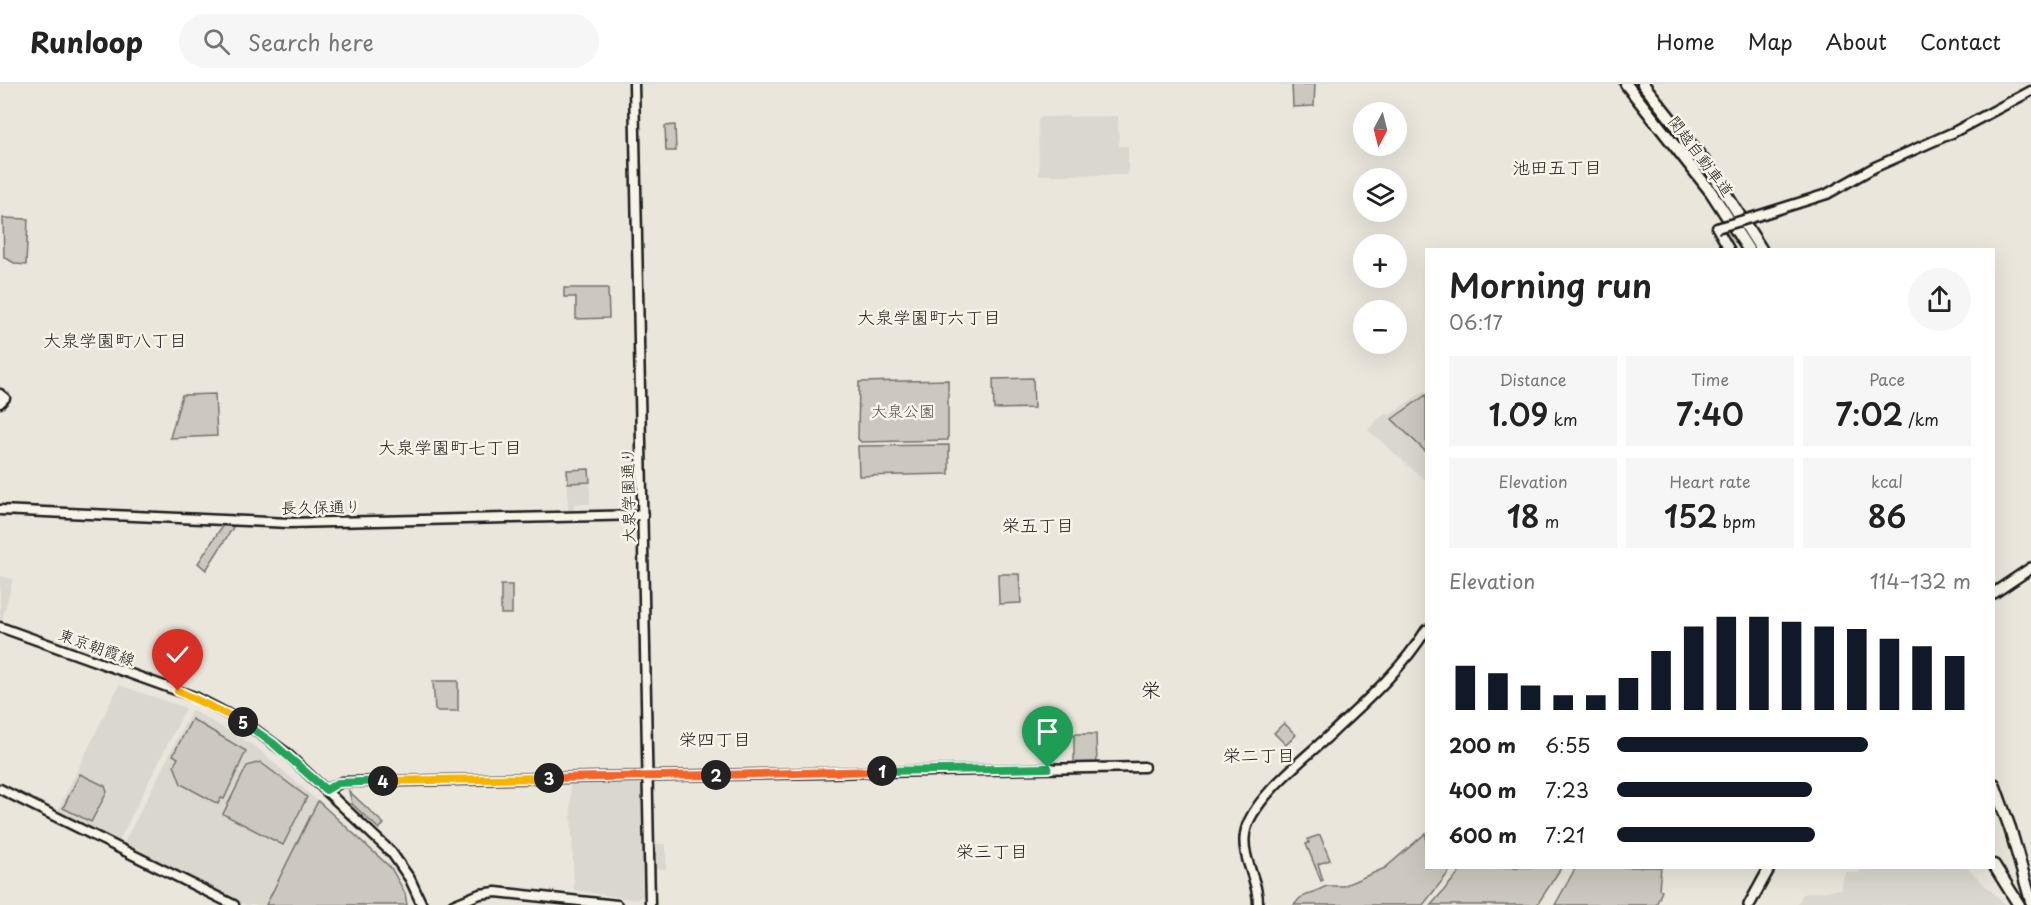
<!DOCTYPE html>
<html lang="en">
<head>
<meta charset="utf-8">
<style>
	:root { --surface:#fff; --page:#f6f6f6; --text:#222; --muted:#767676; --line:#e0e0e0; --accent:#111827 }
	body { margin:0; font-family:"Playpen Sans","Klee One",sans-serif; background:var(--page); color:var(--text); height:100vh; display:flex; flex-direction:column; font-size:22px; white-space:nowrap }
	* { box-sizing:border-box; margin:0 }
	p { font-size:20px; color:var(--muted) }
	.icon { flex:none; width:33px; height:33px; fill:none; stroke:currentColor; stroke-width:2; stroke-linecap:round; stroke-linejoin:round }
	.map { position:relative; flex:1; overflow:hidden }
	.details { position:absolute; left:1425px; top:164px; width:570px; height:621px; display:flex; flex-direction:column; background:var(--surface); border-radius:0px; box-shadow:0 6px 24px #0002 }
	.details>* { flex:none }
	.needle { width:39px; rotate:187deg }
	.controls { position:absolute; left:1353px; top:18px; display:grid; gap:12px }
	.controls a { display:grid; place-items:center; width:54px; height:54px; border-radius:50%; background:var(--surface); box-shadow:0 6px 24px #0002; font-size:30px }
	.pin { position:absolute; display:grid; place-items:center; width:51px; height:51px; color:#fff; margin:-62px -26px; border-radius:50% 50% 50% 0; rotate:-45deg; box-shadow:0 0 6px #0007 }
	.pin .icon { rotate:45deg }
	.km { position:absolute; width:30px; height:30px; margin:-15px; border-radius:50%; background:#222; color:#fff; font-size:16px; line-height:30px; text-align:center }
	.round { display:grid; place-items:center; flex:none; width:63px; height:63px; border-radius:32px; background:var(--page) }
	.headline { display:flex; align-items:center; justify-content:space-between; height:102px; padding:0 24px }
	h1 { font-size:33px; font-weight:600; line-height:45px }
	.stats { display:grid; grid-template-columns:repeat(3,1fr); gap:9px; height:102px; padding:6px 24px }
	.stats div { display:grid; align-content:center; border-radius:0px; background:var(--page); text-align:center }
	.stats b { font-size:30px; font-weight:600 }
	.stats small { font-size:16px; font-weight:400 }
	.stats p { font-size:16px }
	.chart { height:168px; padding:12px 24px }
	.chart p { display:flex; justify-content:space-between }
	.chart svg { width:100%; height:108px; margin-top:6px; stroke:var(--accent); stroke-width:6 }
	ul { padding:0 24px; list-style:none; font-size:20px }
	li { display:grid; grid-template-columns:96px 72px 1fr; align-items:center; height:45px }
	li i { height:15px; border-radius:8px; background:var(--accent) }
	header { display:flex; align-items:center; gap:36px; box-sizing:border-box; height:84px; padding:0 30px; background:var(--surface); border-bottom:2px solid var(--line) }
	header strong { font-size:28px }
	nav { display:flex; gap:33px; margin-inline-start:auto; font-size:21px }
	.search { width:420px; height:54px; background:var(--page); display:flex; align-items:center; gap:15px; box-sizing:border-box; padding:0 21px; border-radius:33px; color:var(--muted); font-size:22px }
	.map>svg:first-child { display:block }
	.built { fill:#dad7ce }
	.green { fill:#ccc8c0; stroke:#74726e; stroke-width:1.5 }
	.lines { fill:none; stroke-linecap:round; stroke-linejoin:round }
	.secondary-casing { stroke:#1c1c1c; stroke-width:13 }
	.primary-casing { stroke:#1c1c1c; stroke-width:14 }
	.highway-casing { stroke:#1c1c1c; stroke-width:15 }
	.secondary { stroke:#f7f3e8; stroke-width:8 }
	.primary { stroke:#f7f3e8; stroke-width:9 }
	.highway { stroke:#f7f3e8; stroke-width:10 }
	.secondary-bridge-casing { stroke:#1c1c1c; stroke-width:13; stroke-linecap:butt }
	.secondary-bridge { stroke:#f7f3e8; stroke-width:8 }
	.split-1-casing { stroke:#fff; stroke-width:12 }
	.split-2-casing { stroke:#fff; stroke-width:12 }
	.split-3-casing { stroke:#fff; stroke-width:12 }
	.split-4-casing { stroke:#fff; stroke-width:12 }
	.split-5-casing { stroke:#fff; stroke-width:12 }
	.split-6-casing { stroke:#fff; stroke-width:12 }
	.split-1 { stroke:#22a559; stroke-width:8 }
	.split-2 { stroke:#f0652b; stroke-width:8 }
	.split-3 { stroke:#f0652b; stroke-width:8 }
	.split-4 { stroke:#f5b400; stroke-width:8 }
	.split-5 { stroke:#22a559; stroke-width:8 }
	.split-6 { stroke:#f5b400; stroke-width:8 }
	.labels { text-anchor:middle; stroke-width:5; stroke-linejoin:round; paint-order:stroke }
	.street-label { font-size:16px; fill:#1c1c1c; stroke:#f7f3e8 }
	.park-label { font-size:16px; fill:#51504d; stroke:#f7f3e8 }
	.neighbourhood-label { font-size:18px; fill:#1c1c1c; stroke:#f7f3e8 }
	.quarter-label { font-size:20px; fill:#1c1c1c; stroke:#f7f3e8 }
</style>
</head>
<body>
<header>
<strong>Runloop</strong>
<div class="search"><svg class="icon" aria-label="search" viewBox="0 0 24 24"><circle cx="10" cy="10" r="6"/><path d="M15 15l6 6"/></svg>Search here</div>
<nav><a>Home</a><a>Map</a><a>About</a><a>Contact</a></nav>
</header>
<div class="map">
<svg width="2031" height="821" viewBox="0 0 2031 821">
	<rect width="100%" height="100%" fill="#eae6dc"/>
	<filter id="ink" filterUnits="userSpaceOnUse"><feTurbulence type="fractalNoise" baseFrequency=".0167" numOctaves="2"/><feDisplacementMap in="SourceGraphic" scale="12" xChannelSelector="R" yChannelSelector="G"/><feConvolveMatrix kernelMatrix="1 2 1 2 8 2 1 2 1" color-interpolation-filters="sRGB"/></filter>
	<g filter="url(#ink)">
		<!-- built -->
		<g class="built">
			<polygon points="1118,32 1119,62 1128,62 1128,91 1039,91 1038,36 1041,33"/>
			<polygon points="1426,306 1426,397 1368,346 1378,335 1386,330 1390,331"/>
			<polygon points="590,398 590,420 574,420 574,427 568,427 568,399"/>
			<polygon points="0,492 13,495 2,536 0,535"/>
			<polygon points="119,601 186,624 119,757 58,726"/>
			<polygon points="192,626 256,663 318,717 266,821 246,821 124,759"/>
			<polygon points="570,697 643,698 646,808 642,813 636,816 574,806"/>
			<rect x="655" y="760" width="11" height="25"/>
			<polygon points="1873,783 1897,786 1898,783 1966,783 2006,821 1797,821 1803,810 1841,805 1845,788 1858,789 1861,786 1872,786"/>
		</g>
		<!-- green -->
		<g class="green">
			<polygon points="1292,0 1315,0 1314,22 1293,23"/>
			<polygon points="675,41 676,67 666,67 665,42"/>
			<polygon points="3,134 28,135 26,181 16,180 4,173"/>
			<polygon points="564,204 608,204 609,234 576,235 576,213 564,213"/>
			<polygon points="1033,294 1034,324 994,325 993,295"/>
			<polygon points="948,296 948,356 861,358 858,355 859,298"/>
			<polygon points="215,310 217,352 170,354 182,311"/>
			<polygon points="1426,311 1426,368 1392,335"/>
			<polygon points="949,361 949,390 859,392 858,362"/>
			<polygon points="589,385 590,398 568,399 567,386"/>
			<polygon points="223,441 234,442 206,486 198,479"/>
			<polygon points="998,490 1019,490 1021,519 999,520"/>
			<rect x="501" y="501" width="11" height="29"/>
			<polygon points="433,597 458,597 458,627 437,627 435,625"/>
			<polygon points="192,635 246,667 224,715 221,714 218,720 181,700 174,681 178,674 173,671"/>
			<polygon points="1284,639 1296,651 1286,661 1274,649"/>
			<polygon points="1074,650 1096,650 1097,680 1074,681"/>
			<polygon points="260,678 307,713 283,761 223,730 247,682"/>
			<polygon points="80,690 105,702 107,708 91,738 63,724"/>
			<polygon points="349,707 384,740 379,745 352,720"/>
			<polygon points="318,717 391,784 405,809 407,821 266,821"/>
			<polygon points="1426,749 1426,783 1453,783 1423,821 1294,821 1300,814 1327,802 1343,802 1385,784"/>
			<polygon points="1320,751 1330,776 1318,780 1323,796 1321,797 1306,760 1309,759 1308,755"/>
			<polygon points="1464,783 1559,783 1561,784 1537,821 1431,821"/>
			<polygon points="1576,783 1661,783 1659,805 1662,807 1656,821 1555,821"/>
		</g>
		<g class="lines">
			<defs>
				<g id="secondary">
					<polyline points="634,0 650,821"/>
					<polyline points="1757,132 1827,110 1875,83 1954,48 2031,7"/>
					<polyline points="1717,144 1729,165"/>
					<polyline points="0,310 5,314 0,319"/>
					<polyline points="0,426 289,439 643,431"/>
					<polyline points="0,543 195,613 247,640 285,668 392,769 410,795 422,821"/>
					<polyline points="0,705 234,821"/>
					<polyline points="326,706 342,698 1144,683"/>
					<polyline points="453,821 480,810 496,808 617,821"/>
					<path d="M1258,821C1259,797 1241,774 1245,750C1250,715 1309,671 1334,647C1366,617 1403,584 1426,546"/>
				</g>
				<g id="primary">
					<polyline points="1994,509 2031,484"/>
					<polyline points="1749,821 1770,783"/>
				</g>
				<g id="highway">
					<polyline points="1626,0 1711,108 1748,165"/>
					<polyline points="1643,0 1708,82 1761,165"/>
					<polyline points="1994,700 2010,744 2031,817"/>
					<polyline points="1994,781 2019,821"/>
				</g>
			</defs>
			<!-- secondary casing -->
			<use href="#secondary" class="secondary-casing"/>
			<!-- primary casing -->
			<use href="#primary" class="primary-casing"/>
			<!-- highway casing -->
			<use href="#highway" class="highway-casing"/>
			<!-- secondary -->
			<use href="#secondary" class="secondary"/>
			<!-- primary -->
			<use href="#primary" class="primary"/>
			<!-- highway -->
			<use href="#highway" class="highway"/>
			<defs>
				<polyline id="secondary-bridge" points="1717,144 1757,132"/>
			</defs>
			<!-- secondary-bridge casing -->
			<use href="#secondary-bridge" class="secondary-bridge-casing"/>
			<!-- secondary-bridge -->
			<use href="#secondary-bridge" class="secondary-bridge"/>
		</g>
	</g>
	<g class="lines" filter="url(#ink)">
		<defs>
			<polyline id="split-1" points="882,687 1048,684"/>
			<polyline id="split-2" points="716,691 882,687"/>
			<polyline id="split-3" points="549,694 716,691"/>
			<polyline id="split-4" points="383,697 549,694"/>
			<polyline id="split-5" points="243,638 274,660 326,706 338,699 383,697"/>
			<polyline id="split-6" points="178,607 243,638"/>
		</defs>
		<!-- split-1 casing -->
		<use href="#split-1" class="split-1-casing"/>
		<!-- split-2 casing -->
		<use href="#split-2" class="split-2-casing"/>
		<!-- split-3 casing -->
		<use href="#split-3" class="split-3-casing"/>
		<!-- split-4 casing -->
		<use href="#split-4" class="split-4-casing"/>
		<!-- split-5 casing -->
		<use href="#split-5" class="split-5-casing"/>
		<!-- split-6 casing -->
		<use href="#split-6" class="split-6-casing"/>
		<!-- split-1 -->
		<use href="#split-1" class="split-1"/>
		<!-- split-2 -->
		<use href="#split-2" class="split-2"/>
		<!-- split-3 -->
		<use href="#split-3" class="split-3"/>
		<!-- split-4 -->
		<use href="#split-4" class="split-4"/>
		<!-- split-5 -->
		<use href="#split-5" class="split-5"/>
		<!-- split-6 -->
		<use href="#split-6" class="split-6"/>
	</g>
	<g class="labels">
		<!-- street labels -->
		<g class="street-label">
			<text transform="translate(1701 72) rotate(53)" y="6">関越自動車道</text>
			<text transform="translate(628 411) rotate(-91)" y="6">大泉学園通り</text>
			<text transform="translate(321 423) rotate(-1)" y="6">長久保通り</text>
			<text transform="translate(97 563) rotate(20)" y="6">東京朝霞線</text>
		</g>
		<!-- park labels -->
		<g class="park-label">
			<text x="903" y="333">大泉公園</text>
		</g>
		<!-- neighbourhood labels -->
		<g class="neighbourhood-label">
			<text x="1557" y="90">池田五丁目</text>
			<text x="929" y="240">大泉学園町六丁目</text>
			<text x="115" y="263">大泉学園町八丁目</text>
			<text x="450" y="370">大泉学園町七丁目</text>
			<text x="1038" y="448">栄五丁目</text>
			<text x="715" y="662">栄四丁目</text>
			<text x="1259" y="678">栄二丁目</text>
			<text x="992" y="774">栄三丁目</text>
		</g>
		<!-- quarter labels -->
		<g class="quarter-label">
			<text x="1151" y="613">栄</text>
		</g>
	</g>
</svg>
<div class="controls">
<a><svg class="needle" viewBox="-14 -14 28 28"><path d="M0-13l5 13h-10z" fill="#e53935"/><path d="M0 13l5-13h-10z" fill="#767676"/></svg></a>
<a><svg class="icon" aria-label="layers" viewBox="0 0 24 24"><path d="M12 4l9 5-9 5-9-5zM3 14l9 5 9-5"/></svg></a>
<a>+</a>
<a>−</a>
</div>
<div class="pin" style="left:1048px;top:684px;background:#1e9e55"><svg class="icon" aria-label="arrive" viewBox="0 0 24 24"><path d="M6 21V4h12l-3 4 3 4H6"/></svg></div>
<div class="pin" style="left:178px;top:607px;background:#d93025"><svg class="icon" aria-label="check" viewBox="0 0 24 24"><path d="M5 12l5 5 9-10"/></svg></div>
<b class="km" style="left:882px;top:687px">1</b>
<b class="km" style="left:716px;top:691px">2</b>
<b class="km" style="left:549px;top:694px">3</b>
<b class="km" style="left:383px;top:697px">4</b>
<b class="km" style="left:243px;top:638px">5</b>
<section class="details">
<div class="headline"><div><h1>Morning run</h1><p>06:17</p></div><a class="round"><svg class="icon" aria-label="share" viewBox="0 0 24 24"><path d="M12 15V3M7 8l5-5 5 5M5 13v7h14v-7"/></svg></a></div>
<div class="stats">
<div><p>Distance</p><b>1.09<small> km</small></b></div>
<div><p>Time</p><b>7:40</b></div>
<div><p>Pace</p><b>7:02<small> /km</small></b></div>
</div>
<div class="stats">
<div><p>Elevation</p><b>18<small> m</small></b></div>
<div><p>Heart rate</p><b>152<small> bpm</small></b></div>
<div><p>kcal</p><b>86</b></div>
</div>
<div class="chart"><p><span>Elevation</span>114–132 m</p>
<svg viewBox="0 0 160 44" preserveAspectRatio="none"><path d="M5 44V26M15 44V29M25 44V34M35 44V38M45 44V38M55 44V31M65 44V20M75 44V10M85 44V6M95 44V6M105 44V8M115 44V10M125 44V11M135 44V15M145 44V18M155 44V22"/></svg>
</div>
<ul>
<li><b>200 m</b>6:55<i style="width:71%"></i></li>
<li><b>400 m</b>7:23<i style="width:55%"></i></li>
<li><b>600 m</b>7:21<i style="width:56%"></i></li>
</ul>
</section>
</div>
</body>
</html>
